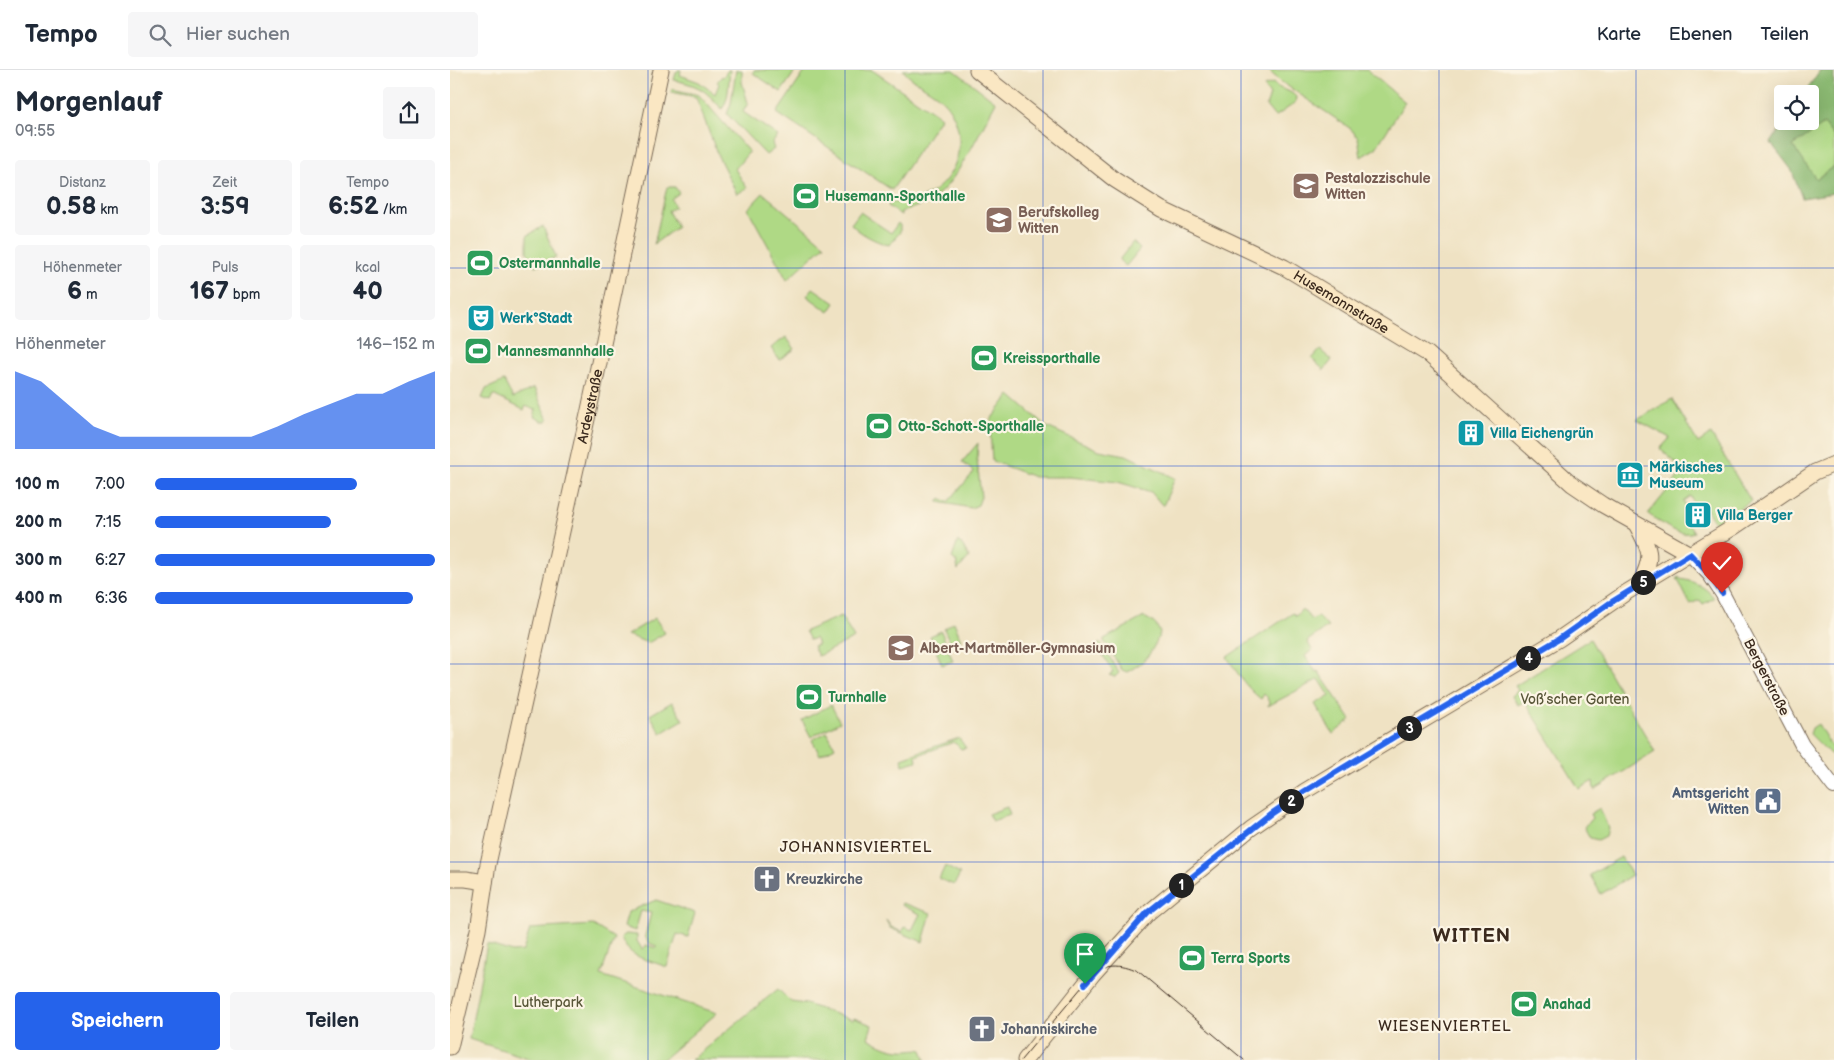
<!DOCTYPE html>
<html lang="de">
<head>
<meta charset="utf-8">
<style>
	:root { --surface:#fff; --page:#f6f6f7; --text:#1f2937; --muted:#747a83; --line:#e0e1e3; --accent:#2563eb }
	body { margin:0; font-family:"Balsamiq Sans",sans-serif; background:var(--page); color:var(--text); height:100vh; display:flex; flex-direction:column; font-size:19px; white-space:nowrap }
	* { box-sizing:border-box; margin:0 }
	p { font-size:16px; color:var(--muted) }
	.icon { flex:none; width:28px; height:28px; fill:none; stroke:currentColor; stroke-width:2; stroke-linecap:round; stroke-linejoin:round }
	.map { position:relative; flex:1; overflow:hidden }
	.details { display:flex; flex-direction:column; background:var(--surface); width:450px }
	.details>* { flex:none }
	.controls { position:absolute; left:1324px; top:15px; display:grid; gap:10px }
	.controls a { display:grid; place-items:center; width:45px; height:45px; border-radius:5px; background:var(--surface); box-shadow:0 5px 20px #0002; font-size:25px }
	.pin { position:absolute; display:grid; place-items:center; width:42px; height:42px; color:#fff; margin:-51px -21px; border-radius:50% 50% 50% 0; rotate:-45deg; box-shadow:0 0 5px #0007 }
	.pin .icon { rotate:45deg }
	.km { position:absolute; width:25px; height:25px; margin:-12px; border-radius:50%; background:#222; color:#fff; font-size:14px; line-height:25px; text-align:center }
	.round { display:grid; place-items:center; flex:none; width:52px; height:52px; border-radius:5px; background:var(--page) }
	.overview { display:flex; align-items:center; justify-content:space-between; height:85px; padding:0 15px }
	h1 { font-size:28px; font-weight:600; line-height:38px }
	.figures { display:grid; grid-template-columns:repeat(3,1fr); gap:8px; height:85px; padding:5px 15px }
	.figures div { display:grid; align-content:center; border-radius:5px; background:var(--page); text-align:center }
	.figures b { font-size:25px; font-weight:600 }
	.figures small { font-size:14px; font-weight:400 }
	.figures p { font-size:14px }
	.chart { height:140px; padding:10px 15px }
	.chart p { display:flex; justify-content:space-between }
	.chart svg { width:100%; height:90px; margin-top:5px; fill:var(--accent); opacity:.7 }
	.action { display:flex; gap:10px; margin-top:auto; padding:10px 15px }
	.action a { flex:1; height:58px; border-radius:5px; background:var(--accent); color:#fff; font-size:20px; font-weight:600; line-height:58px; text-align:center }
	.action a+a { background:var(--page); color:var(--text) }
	ul { padding:0 15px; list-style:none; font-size:16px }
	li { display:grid; grid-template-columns:80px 60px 1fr; align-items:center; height:38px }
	li i { height:12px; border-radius:6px; background:var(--accent) }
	header { display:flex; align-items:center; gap:30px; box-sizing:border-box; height:70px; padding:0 25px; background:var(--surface); border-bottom:1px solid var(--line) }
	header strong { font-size:24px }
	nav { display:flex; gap:28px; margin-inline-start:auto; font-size:18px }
	.search { width:350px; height:45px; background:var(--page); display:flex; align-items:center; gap:12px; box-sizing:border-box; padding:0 18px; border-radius:5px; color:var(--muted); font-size:19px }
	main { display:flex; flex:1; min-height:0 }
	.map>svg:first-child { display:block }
	.green { fill:#afd985; stroke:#758252 }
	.forest { fill:#8bb972; stroke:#637248 }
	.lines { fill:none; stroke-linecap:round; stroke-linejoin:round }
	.tertiary-casing { stroke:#7a6a58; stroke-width:16 }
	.secondary-casing { stroke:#7a6a58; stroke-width:17 }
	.tertiary { stroke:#fff; stroke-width:14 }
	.secondary { stroke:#fae7c3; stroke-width:15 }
	.tram { stroke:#3b2a1e; stroke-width:1 }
	.route-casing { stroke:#fff; stroke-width:10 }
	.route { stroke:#2563eb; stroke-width:6 }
	.grid { fill:none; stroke:#1d4ed8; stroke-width:1; stroke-opacity:0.55 }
	.labels { text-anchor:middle; stroke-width:4.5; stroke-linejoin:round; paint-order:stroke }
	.education-label { font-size:14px; font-weight:bold; fill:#785e54; stroke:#fcf5e5; text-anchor:start }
	.leisure-label { font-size:14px; font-weight:bold; fill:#27864d; stroke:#fcf5e5; text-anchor:start }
	.street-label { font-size:14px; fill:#3b2a1e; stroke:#fcf5e5 }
	.culture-label { font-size:14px; font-weight:bold; fill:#0d838f; stroke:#fcf5e5; text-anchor:start }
	.park-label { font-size:14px; fill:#585638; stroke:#fcf5e5 }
	.service-label { font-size:14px; font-weight:bold; fill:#4e5e75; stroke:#fcf5e5; text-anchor:end }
	.worship-label { font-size:14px; font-weight:bold; fill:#5b616d; stroke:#fcf5e5; text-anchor:start }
	.neighbourhood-label { font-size:15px; letter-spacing:1px; fill:#3b2a1e; stroke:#fcf5e5 }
	.district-label { font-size:19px; font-weight:bold; letter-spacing:1px; fill:#3b2a1e; stroke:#fcf5e5 }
</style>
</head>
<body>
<header>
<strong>Tempo</strong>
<div class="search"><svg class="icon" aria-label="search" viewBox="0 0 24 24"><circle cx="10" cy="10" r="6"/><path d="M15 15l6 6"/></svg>Hier suchen</div>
<nav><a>Karte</a><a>Ebenen</a><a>Teilen</a></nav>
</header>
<main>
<section class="details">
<div class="overview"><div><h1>Morgenlauf</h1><p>09:55</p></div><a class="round"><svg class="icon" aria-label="share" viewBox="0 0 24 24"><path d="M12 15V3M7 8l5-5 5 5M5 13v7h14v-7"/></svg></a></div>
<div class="figures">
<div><p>Distanz</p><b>0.58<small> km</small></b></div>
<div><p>Zeit</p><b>3:59</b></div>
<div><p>Tempo</p><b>6:52<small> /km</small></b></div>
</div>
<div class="figures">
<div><p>Höhenmeter</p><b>6<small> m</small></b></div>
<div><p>Puls</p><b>167<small> bpm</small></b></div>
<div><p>kcal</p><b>40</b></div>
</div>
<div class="chart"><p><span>Höhenmeter</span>146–152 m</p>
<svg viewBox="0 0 160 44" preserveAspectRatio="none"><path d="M0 44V6L10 11L20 22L30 33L40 38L50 38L60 38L70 38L80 38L90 38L100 33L110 27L120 22L130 17L140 17L150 11L160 6V44z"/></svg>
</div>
<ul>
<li><b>100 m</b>7:00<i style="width:72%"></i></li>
<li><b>200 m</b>7:15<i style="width:63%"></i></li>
<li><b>300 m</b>6:27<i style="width:100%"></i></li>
<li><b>400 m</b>6:36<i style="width:92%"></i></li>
</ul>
<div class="action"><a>Speichern</a><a>Teilen</a></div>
</section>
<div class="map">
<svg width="1384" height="990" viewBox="0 0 1384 990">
	<rect width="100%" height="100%" fill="#fcf5e5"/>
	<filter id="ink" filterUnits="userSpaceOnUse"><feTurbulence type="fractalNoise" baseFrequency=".02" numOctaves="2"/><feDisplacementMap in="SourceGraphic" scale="10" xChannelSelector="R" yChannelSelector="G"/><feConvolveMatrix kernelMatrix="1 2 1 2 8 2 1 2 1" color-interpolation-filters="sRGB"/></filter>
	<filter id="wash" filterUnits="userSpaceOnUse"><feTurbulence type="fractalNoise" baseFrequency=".0096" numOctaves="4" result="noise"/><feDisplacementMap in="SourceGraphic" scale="20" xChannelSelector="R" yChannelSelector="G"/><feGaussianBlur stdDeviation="1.12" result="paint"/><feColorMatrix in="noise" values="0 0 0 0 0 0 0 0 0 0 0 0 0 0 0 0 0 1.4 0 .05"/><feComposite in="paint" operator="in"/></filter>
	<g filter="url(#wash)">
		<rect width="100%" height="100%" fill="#efe2c3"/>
		<!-- green -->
		<g class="green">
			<path d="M228,0H231L230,5L249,12L265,24L269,14L267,12L272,6L273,7L278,0H280C278,13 280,28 272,39C254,19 250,16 224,10L226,3Z"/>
			<polygon points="286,0 292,0 292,12 298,33 293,42 328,66 322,73 324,79 316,85 277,44 281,33"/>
			<polygon points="304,0 346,0 331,22 303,3"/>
			<polygon points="356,0 422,0 491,47 442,120 327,43"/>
			<path d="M453,0H504L546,32C532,57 508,110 486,126C476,134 463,138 451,142V145L438,136L441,132C448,132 456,132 464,130C505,120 523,70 497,35C486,20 462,13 453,0Z"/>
			<polygon points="818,0 917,0 955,32 926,78 911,87 908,68 901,59 830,11"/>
			<path d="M823,13C830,21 840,19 846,27L845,33L825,47L816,36L820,25L814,16Z"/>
			<polygon points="222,19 249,25 299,82 285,99 297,118 287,124 268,86 246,27 221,22"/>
			<polygon points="1374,53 1384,67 1384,96 1366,109 1342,76"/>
			<polygon points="217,117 225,117 229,123 221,129 225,137 218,141 227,157 204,174"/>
			<polygon points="313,123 375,175 337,210 298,139"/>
			<path d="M410,142L441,163L448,153L450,155V162L439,175C426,172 409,163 401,154Z"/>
			<polygon points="93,156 106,187 85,196 77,182 77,166"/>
			<polygon points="683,172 690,179 676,196 669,190"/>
			<polygon points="363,218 385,233 379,242 357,226"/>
			<polygon points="336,267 345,279 329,290 321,278"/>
			<polygon points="870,280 882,290 874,300 862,289"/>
			<polygon points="54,311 63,328 84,318 98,350 94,352 84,347 86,339 85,340 76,336 74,340 43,325 40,331 32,328 36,319"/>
			<polygon points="560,325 597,357 649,380 676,385 725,408 713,436 701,422 668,412 620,407 584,407 542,391 540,359 542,348"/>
			<path d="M1222,329L1248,373L1261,364L1301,431L1265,453L1254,435L1248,439L1240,426L1233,431L1240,443L1234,447L1244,462C1228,468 1211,452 1198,444L1234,400L1210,379L1220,368L1187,350Z"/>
			<polygon points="528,373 527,389 531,427 528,435 521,438 488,432 491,428 498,432 524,402 512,392"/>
			<polygon points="508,471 513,476 519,487 508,500 506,491 502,488"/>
			<path d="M1229,507L1230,509C1244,511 1256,517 1264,528L1253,534L1250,530L1240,534L1227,508Z"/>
			<path d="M852,539L862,550L868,546L878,557L857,571L862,580L855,586L866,602L868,601L901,650L883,664L865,634L880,626L869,609L818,636L820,633L817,629L818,628L814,624L811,629C795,617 787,602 777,587L843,543L846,546Z"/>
			<polygon points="391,546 404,568 368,586 363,576 368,574 365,568 360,570 355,561"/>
			<path d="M694,547C702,551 707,554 710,563C701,584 697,591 677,602L672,600L654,571V569Z"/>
			<polygon points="205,548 215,563 198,573 177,565"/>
			<polygon points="504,552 511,570 501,574 494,559"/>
			<polygon points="491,561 503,591 492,595 480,566"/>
			<polygon points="1140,569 1205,682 1144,720 1143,711 1129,719 1075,631 1068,635 1062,626 1068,620 1065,616"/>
			<polygon points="651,573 669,603 665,607 659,605 663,602 647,575"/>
			<polygon points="222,632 233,650 211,663 200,645"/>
			<polygon points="381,635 390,652 361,667 352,650"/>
			<polygon points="1368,654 1384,681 1384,683 1380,684 1360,664 1362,658"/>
			<polygon points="377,662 385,677 370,685 362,670"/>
			<polygon points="509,668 516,678 511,679 504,672 466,686 467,691 453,695 452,688"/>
			<polygon points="557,737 560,745 542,751 538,744"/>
			<polygon points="1150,738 1158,758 1156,766 1148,770 1140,768 1134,757 1142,748 1140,744"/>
			<polygon points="1171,787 1182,805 1151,824 1140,805"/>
			<polygon points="495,796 510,804 504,815 489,809"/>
			<path d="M206,830L245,843L238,867L227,864L217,897C199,890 177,888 171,867L176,864L187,865V871L192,879L197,875L206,878V876L199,873L195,866L201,843L191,841L185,861L174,857L178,842Z"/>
			<polygon points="452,833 481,843 473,872 440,858 436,850 441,857 452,862 455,857 462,860 470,844 451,835"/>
			<polygon points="143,855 164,868 151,905 267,943 212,990 84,990 19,969 37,874 62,882 73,881 80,859"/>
			<path d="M328,919L341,932L356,934L403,950L404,948L422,955L418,968C429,974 439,980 452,980C459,981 465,978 472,980L476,990H241Z"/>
		</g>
		<!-- forest -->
		<polygon class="forest" points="1370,0 1384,0 1384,67 1374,54 1343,76 1366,109 1384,96 1384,123 1352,128 1341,99 1321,73 1335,51 1360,51 1360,24 1354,24"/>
	</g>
	<g filter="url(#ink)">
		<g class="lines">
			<defs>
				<polyline id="tertiary" points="1240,484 1260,505 1272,523 1352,675 1384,717"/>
				<g id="secondary">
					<path id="s1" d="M527,0L665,110L711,139L834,197L978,284L1122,414L1153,435L1240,484"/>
					<path d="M1186,454C1201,482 1204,486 1189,515"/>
					<polyline points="0,809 16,809 35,812"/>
					<path id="s2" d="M0,977L28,860L38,794L139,340L211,0"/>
					<polyline points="575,990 643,904 698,843 801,758 855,721 1109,569 1177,522 1284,457 1365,402 1384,394"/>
				</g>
			</defs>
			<!-- tertiary casing -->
			<use href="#tertiary" class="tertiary-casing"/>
			<!-- secondary casing -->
			<use href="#secondary" class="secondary-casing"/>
			<!-- tertiary -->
			<use href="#tertiary" class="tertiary"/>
			<!-- secondary -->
			<use href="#secondary" class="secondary"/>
			<!-- tram -->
			<path class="tram" d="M571,990L642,905C656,892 671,893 688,901L794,990"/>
		</g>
	</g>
	<g class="lines" filter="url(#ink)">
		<defs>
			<polyline id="route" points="635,914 698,842 821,744 855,721 944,667 1109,569 1160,533 1240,484 1260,505 1272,523"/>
		</defs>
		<!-- route casing -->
		<use href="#route" class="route-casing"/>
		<!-- route -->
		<use href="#route" class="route"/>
	</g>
	<!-- grid -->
	<path class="grid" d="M198,0V990M395,0V990M593,0V990M791,0V990M989,0V990M1186,0V990M0,198H1384M0,396H1384M0,594H1384M0,792H1384"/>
	<!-- icons -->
	<defs>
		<symbol id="school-square" viewBox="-11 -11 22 22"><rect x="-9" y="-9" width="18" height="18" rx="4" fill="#8d6e63" stroke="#fcf5e5"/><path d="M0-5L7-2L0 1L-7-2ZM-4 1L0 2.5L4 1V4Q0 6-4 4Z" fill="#fff"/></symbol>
		<symbol id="stadium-square" viewBox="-11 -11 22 22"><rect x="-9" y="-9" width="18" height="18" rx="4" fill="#2e9e5b" stroke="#fcf5e5"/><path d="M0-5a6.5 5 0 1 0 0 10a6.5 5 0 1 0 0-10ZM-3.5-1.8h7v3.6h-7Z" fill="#fff"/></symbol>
		<symbol id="theatre-square" viewBox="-11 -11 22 22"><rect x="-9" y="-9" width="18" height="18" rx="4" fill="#0f9aa8" stroke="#fcf5e5"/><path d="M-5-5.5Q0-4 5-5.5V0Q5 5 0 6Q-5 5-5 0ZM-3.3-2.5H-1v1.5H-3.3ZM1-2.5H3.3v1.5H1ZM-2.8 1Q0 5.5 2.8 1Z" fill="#fff"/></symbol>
		<symbol id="building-square" viewBox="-11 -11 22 22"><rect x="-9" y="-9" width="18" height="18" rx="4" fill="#0f9aa8" stroke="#fcf5e5"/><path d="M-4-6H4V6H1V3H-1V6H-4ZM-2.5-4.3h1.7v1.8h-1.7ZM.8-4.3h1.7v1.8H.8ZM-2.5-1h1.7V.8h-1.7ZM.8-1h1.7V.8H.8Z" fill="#fff"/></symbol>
		<symbol id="museum-square" viewBox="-11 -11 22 22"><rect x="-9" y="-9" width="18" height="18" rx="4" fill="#0f9aa8" stroke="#fcf5e5"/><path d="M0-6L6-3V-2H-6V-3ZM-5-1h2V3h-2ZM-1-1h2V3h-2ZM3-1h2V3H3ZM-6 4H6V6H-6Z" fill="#fff"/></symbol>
		<symbol id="civic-square" viewBox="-11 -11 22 22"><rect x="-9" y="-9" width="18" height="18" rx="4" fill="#5c6f8a" stroke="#fcf5e5"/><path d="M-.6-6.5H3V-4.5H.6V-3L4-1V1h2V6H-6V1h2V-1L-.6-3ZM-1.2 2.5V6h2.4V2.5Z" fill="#fff"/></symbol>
		<symbol id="church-square" viewBox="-11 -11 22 22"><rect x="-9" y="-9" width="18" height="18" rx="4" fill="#6b7280" stroke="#fcf5e5"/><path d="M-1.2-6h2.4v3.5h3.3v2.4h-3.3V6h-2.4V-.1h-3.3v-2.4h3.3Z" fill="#fff"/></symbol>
	</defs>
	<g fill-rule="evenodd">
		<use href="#school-square" x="840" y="100" width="32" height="32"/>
		<use href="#stadium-square" x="340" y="110" width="32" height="32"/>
		<use href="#school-square" x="533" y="134" width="32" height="32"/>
		<use href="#stadium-square" x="14" y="177" width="32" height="32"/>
		<use href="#theatre-square" x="15" y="232" width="32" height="32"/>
		<use href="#stadium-square" x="12" y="265" width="32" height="32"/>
		<use href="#stadium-square" x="518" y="272" width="32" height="32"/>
		<use href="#stadium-square" x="413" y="340" width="32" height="32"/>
		<use href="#building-square" x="1005" y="347" width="32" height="32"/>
		<use href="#museum-square" x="1164" y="389" width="32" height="32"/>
		<use href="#building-square" x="1232" y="429" width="32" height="32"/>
		<use href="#school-square" x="435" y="562" width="32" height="32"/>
		<use href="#stadium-square" x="343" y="611" width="32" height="32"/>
		<use href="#civic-square" x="1302" y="715" width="32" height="32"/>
		<use href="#church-square" x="301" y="793" width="32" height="32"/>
		<use href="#stadium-square" x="726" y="872" width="32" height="32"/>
		<use href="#stadium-square" x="1058" y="918" width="32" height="32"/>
		<use href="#church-square" x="516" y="943" width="32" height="32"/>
	</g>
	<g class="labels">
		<!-- education labels -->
		<g class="education-label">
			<text x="875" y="113">Pestalozzischule<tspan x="875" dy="16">Witten</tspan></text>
			<text x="568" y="147">Berufskolleg<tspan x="568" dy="16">Witten</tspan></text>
			<text x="470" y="583">Albert-Martmöller-Gymnasium</text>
		</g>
		<!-- leisure labels -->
		<g class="leisure-label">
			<text x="375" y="131">Husemann-Sporthalle</text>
			<text x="49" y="198">Ostermannhalle</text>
			<text x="47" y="286">Mannesmannhalle</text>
			<text x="553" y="293">Kreissporthalle</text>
			<text x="448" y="361">Otto-Schott-Sporthalle</text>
			<text x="378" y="632">Turnhalle</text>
			<text x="761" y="893">Terra Sports</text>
			<text x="1093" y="939">Anahad</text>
		</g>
		<!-- street labels -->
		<g class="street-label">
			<text dy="5" stroke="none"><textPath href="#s1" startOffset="434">Husemannstraße</textPath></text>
			<text dy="5" stroke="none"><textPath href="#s2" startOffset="656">Ardeystraße</textPath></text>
			<text transform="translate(1317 607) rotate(63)" y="5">Bergerstraße</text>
		</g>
		<!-- culture labels -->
		<g class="culture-label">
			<text x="50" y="253">Werk°Stadt</text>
			<text x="1040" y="368">Villa Eichengrün</text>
			<text x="1199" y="402">Märkisches<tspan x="1199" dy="16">Museum</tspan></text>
			<text x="1267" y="450">Villa Berger</text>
		</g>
		<!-- park labels -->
		<g class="park-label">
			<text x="1125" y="634">Voß’scher Garten</text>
			<text x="98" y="937">Lutherpark</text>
		</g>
		<!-- service labels -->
		<g class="service-label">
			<text x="1299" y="728">Amtsgericht<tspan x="1299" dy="16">Witten</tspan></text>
		</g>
		<!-- worship labels -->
		<g class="worship-label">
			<text x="336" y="814">Kreuzkirche</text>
			<text x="551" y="964">Johanniskirche</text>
		</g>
		<!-- neighbourhood labels -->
		<g class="neighbourhood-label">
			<text x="406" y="782">JOHANNISVIERTEL</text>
			<text x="995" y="961">WIESENVIERTEL</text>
		</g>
		<!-- district labels -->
		<g class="district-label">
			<text x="1022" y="872">WITTEN</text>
		</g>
	</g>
</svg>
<div class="controls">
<a><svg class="icon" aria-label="locate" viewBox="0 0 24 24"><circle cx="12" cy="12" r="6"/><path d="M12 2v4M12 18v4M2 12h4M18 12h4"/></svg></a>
</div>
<div class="pin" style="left:635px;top:914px;background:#1e9e55"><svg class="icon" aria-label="arrive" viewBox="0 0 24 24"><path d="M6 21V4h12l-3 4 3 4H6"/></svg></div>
<div class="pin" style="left:1272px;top:523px;background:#d93025"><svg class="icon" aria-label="check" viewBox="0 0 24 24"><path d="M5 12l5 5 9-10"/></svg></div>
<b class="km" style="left:731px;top:815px">1</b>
<b class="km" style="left:841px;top:731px">2</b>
<b class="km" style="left:959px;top:658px">3</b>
<b class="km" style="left:1078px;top:588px">4</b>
<b class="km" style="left:1193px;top:512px">5</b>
</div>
</main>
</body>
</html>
